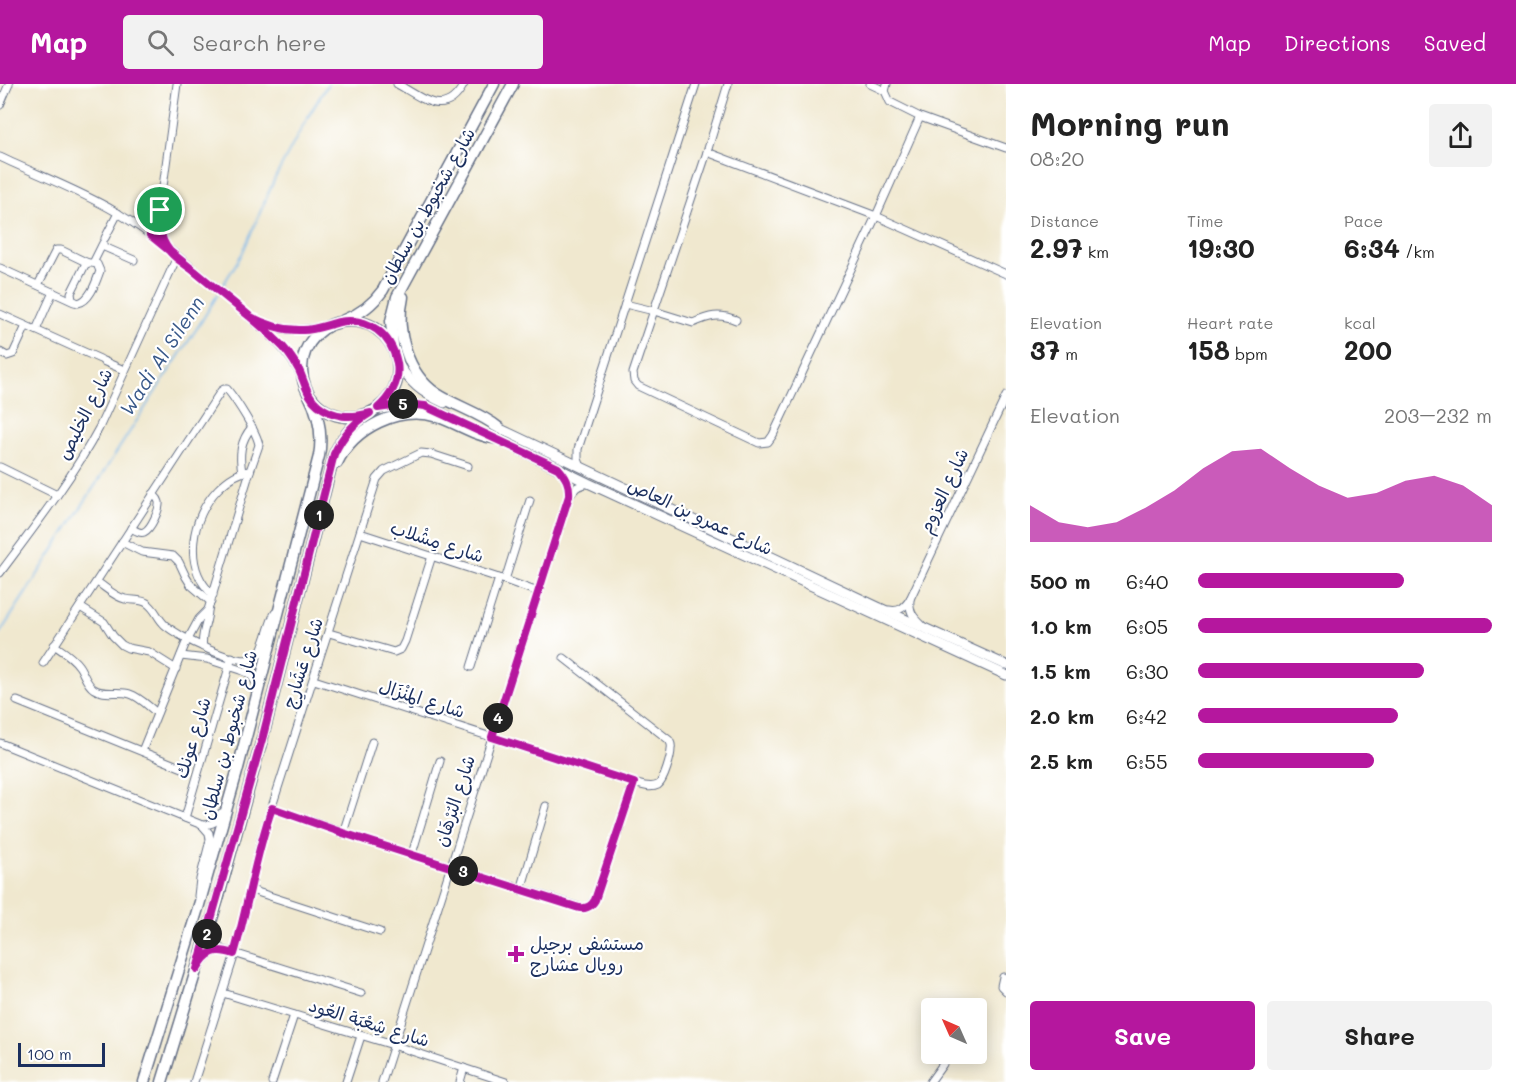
<!DOCTYPE html>
<html lang="en">
<head>
<meta charset="utf-8">
<style>
	:root { --surface:#fff; --page:#f2f2f2; --text:#222; --muted:#767676; --accent:#b5179e }
	body { margin:0; font-family:Mali,"Playpen Sans Arabic",sans-serif; background:var(--page); color:var(--text); height:100vh; display:flex; flex-direction:column; font-size:22px; white-space:nowrap }
	* { box-sizing:border-box; margin:0 }
	p { font-size:20px; color:var(--muted) }
	.icon { flex:none; width:33px; height:33px; fill:none; stroke:currentColor; stroke-width:2; stroke-linecap:round; stroke-linejoin:round }
	.map { position:relative; flex:1; overflow:hidden }
	.details { display:flex; flex-direction:column; background:var(--surface); width:510px }
	.details>* { flex:none }
	.needle { width:39px; rotate:315deg }
	.tools { position:absolute; left:921px; top:914px; display:grid; gap:12px }
	.tools a { display:grid; place-items:center; width:66px; height:66px; border-radius:6px; background:var(--surface); box-shadow:0 3px 15px #0003; font-size:30px }
	.scale { position:absolute; left:18px; bottom:15px; width:87px; box-sizing:border-box; padding-left:6px; border:3px solid #1b2f5e; border-top:0; font-size:16px; line-height:21px; white-space:nowrap; color:#1b2f5e; -webkit-text-stroke:4px #fff; paint-order:stroke }
	.pin { position:absolute; display:grid; place-items:center; width:51px; height:51px; color:#fff; margin:-26px; border:3px solid #fff; border-radius:50%; box-shadow:0 2px 6px #0007 }
	.km { position:absolute; width:30px; height:30px; margin:-15px; border-radius:50%; background:#222; color:#fff; font-size:16px; line-height:30px; text-align:center }
	.round { display:grid; place-items:center; flex:none; width:63px; height:63px; border-radius:6px; background:var(--page) }
	.head { display:flex; align-items:center; justify-content:space-between; height:102px; padding:0 24px }
	h1 { font-size:33px; font-weight:700; line-height:45px }
	.metrics { display:grid; grid-template-columns:repeat(3,1fr); gap:9px; height:102px; padding:6px 24px }
	.metrics div { display:grid; align-content:center }
	.metrics b { font-size:26px; font-weight:700 }
	.metrics small { font-size:16px; font-weight:400 }
	.metrics p { font-size:16px }
	.chart { height:168px; padding:12px 24px }
	.chart p { display:flex; justify-content:space-between }
	.chart svg { width:100%; height:108px; margin-top:6px; fill:var(--accent); opacity:.7 }
	.action { display:flex; gap:12px; margin-top:auto; padding:12px 24px }
	.action a { flex:1; height:69px; border-radius:6px; background:var(--accent); color:#fff; font-size:24px; font-weight:700; line-height:69px; text-align:center }
	.action a+a { background:var(--page); color:var(--text) }
	ul { padding:0 24px; list-style:none; font-size:20px }
	li { display:grid; grid-template-columns:96px 72px 1fr; align-items:center; height:45px }
	li i { height:15px; border-radius:8px; background:var(--accent) }
	header { display:flex; align-items:center; gap:36px; box-sizing:border-box; height:84px; padding:0 30px; background:var(--accent); color:#fff }
	header strong { font-size:28px }
	nav { display:flex; gap:33px; margin-inline-start:auto; font-size:21px }
	.search { width:420px; height:54px; background:var(--page); display:flex; align-items:center; gap:15px; box-sizing:border-box; padding:0 21px; border-radius:6px; color:var(--muted); font-size:22px }
	main { display:flex; flex:1; min-height:0 }
	.map>svg:first-child { display:block }
	.lines { fill:none; stroke-linecap:round; stroke-linejoin:round }
	.stream { stroke:#7ab8ed; stroke-width:1.5 }
	.minor-casing { stroke:#667086; stroke-width:9 }
	.secondary-casing { stroke:#667086; stroke-width:11 }
	.primary-casing { stroke:#667086; stroke-width:13 }
	.minor { stroke:#fff; stroke-width:7 }
	.secondary { stroke:#fff; stroke-width:9 }
	.primary { stroke:#fff; stroke-width:10 }
	.route-casing { stroke:#fff; stroke-width:12 }
	.route { stroke:#b5179e; stroke-width:8 }
	.poi-dot { fill:#b5179e; stroke:#fff; stroke-width:2 }
	.labels { text-anchor:middle; stroke-width:4.5; stroke-linejoin:round; paint-order:stroke }
	.street-label { font-size:18px; fill:#1b2f5e; stroke:#fff }
	.poi-label { font-size:18px; fill:#1b2f5e; stroke:#fff; text-anchor:start }
	.water-label { font-size:20px; font-style:italic; fill:#385889; stroke:#fff }
</style>
</head>
<body>
<header>
<strong>Map</strong>
<div class="search"><svg class="icon" aria-label="search" viewBox="0 0 24 24"><circle cx="10" cy="10" r="6"/><path d="M15 15l6 6"/></svg>Search here</div>
<nav><a>Map</a><a>Directions</a><a>Saved</a></nav>
</header>
<main>
<div class="map">
<svg width="1006" height="998" viewBox="0 0 1006 998">
	<rect width="100%" height="100%" fill="#fff"/>
	<filter id="ink" filterUnits="userSpaceOnUse"><feTurbulence type="fractalNoise" baseFrequency=".0167" numOctaves="2"/><feDisplacementMap in="SourceGraphic" scale="12" xChannelSelector="R" yChannelSelector="G"/><feConvolveMatrix kernelMatrix="1 2 1 2 8 2 1 2 1" color-interpolation-filters="sRGB"/></filter>
	<filter id="wash" filterUnits="userSpaceOnUse"><feTurbulence type="fractalNoise" baseFrequency=".008" numOctaves="4" result="noise"/><feDisplacementMap in="SourceGraphic" scale="24" xChannelSelector="R" yChannelSelector="G"/><feGaussianBlur stdDeviation="1.35" result="paint"/><feColorMatrix in="noise" values="0 0 0 0 0 0 0 0 0 0 0 0 0 0 0 0 0 1.4 0 .05"/><feComposite in="paint" operator="in"/></filter>
	<g filter="url(#wash)">
		<rect width="100%" height="100%" fill="#f0e8cf"/>
		<g class="lines">
			<!-- stream -->
			<g class="stream">
				<polyline points="220,206 242,170 275,94 306,36 328,0"/>
				<polyline points="0,549 163,296 201,238 218,210"/>
			</g>
		</g>
	</g>
	<g filter="url(#ink)">
		<g class="lines">
			<defs>
				<g id="minor">
					<path d="M397,0C423,14 445,36 464,0"/>
					<polyline points="728,0 707,68 633,289 634,297 638,302 759,359 768,358 773,351 876,132 920,33"/>
					<polyline points="870,0 885,7"/>
					<polyline points="887,0 885,7 890,18 920,33 1006,64"/>
					<polyline points="0,21 9,0"/>
					<polyline points="707,68 876,132 1006,190"/>
					<path d="M0,73C38,91 79,106 116,128C158,153 195,187 232,218C259,241 287,262 303,295"/>
					<polyline points="159,135 161,149 166,162"/>
					<polyline points="150,151 155,142 159,132 177,0"/>
					<polyline points="105,154 118,129"/>
					<polyline points="102,162 134,176"/>
					<path d="M88,179H93L97,180L100,187C96,198 90,217 78,219L72,216L71,209L85,181Z"/>
					<polyline points="93,179 103,159"/>
					<polyline points="0,184 74,218"/>
					<polyline points="38,201 56,166 61,166 88,179"/>
					<path d="M625,220L654,227L693,239C709,232 719,229 736,236"/>
					<polyline points="0,230 100,275"/>
					<path d="M259,238C282,248 305,247 329,242"/>
					<polyline points="36,246 53,208"/>
					<polyline points="0,268 7,272 13,270 26,242"/>
					<polyline points="103,277 124,286"/>
					<polyline points="0,383 57,411"/>
					<polyline points="581,383 578,375 578,365 696,0"/>
					<path d="M242,388C239,371 240,357 252,343"/>
					<polyline points="569,412 577,403 588,399"/>
					<path d="M131,444C135,446 140,450 144,448C151,445 160,425 159,418C158,414 156,413 153,410"/>
					<polyline points="360,449 505,496 538,508"/>
					<polyline points="122,458 142,468 173,472 179,478 186,493 191,501 211,518"/>
					<path d="M0,489C35,442 71,396 99,344L177,173"/>
					<polyline points="505,496 530,416"/>
					<path d="M97,498C105,503 115,513 125,515C133,517 140,515 147,519C156,525 157,534 165,541C179,553 237,583 255,574C264,570 268,540 275,529"/>
					<path d="M213,511C182,483 191,433 218,405C227,396 237,388 250,387"/>
					<path d="M910,515C909,527 912,532 922,541"/>
					<polyline points="80,523 104,538 113,552 122,561 128,564 149,568 176,585"/>
					<path d="M889,526C900,528 905,523 910,515L1006,312"/>
					<polyline points="329,549 394,568 401,565 405,557 432,472"/>
					<path d="M54,561C63,567 73,573 79,582C84,589 86,600 94,605C104,612 119,606 130,610C140,613 149,623 157,629"/>
					<path d="M203,563C200,551 208,539 208,526"/>
					<polyline points="181,572 207,575 241,586 250,590 259,603"/>
					<path d="M43,579L221,307L224,305H227C236,316 257,348 259,361L250,387L208,526L199,535L185,561L142,667"/>
					<polyline points="471,583 499,494"/>
					<path d="M314,596L634,699C641,701 650,705 658,701C664,697 671,673 671,665C672,660 671,660 669,656L564,574"/>
					<polyline points="17,617 185,685"/>
					<polyline points="0,659 202,741 209,749 210,756 200,795 198,812"/>
					<polyline points="272,724 343,749 582,824 588,823 595,816 634,699"/>
					<polyline points="185,734 232,573"/>
					<path d="M202,741C211,741 218,739 221,729"/>
					<polyline points="343,749 372,658"/>
					<polyline points="412,770 440,677"/>
					<polyline points="251,806 380,848"/>
					<polyline points="521,806 546,722"/>
					<polyline points="211,843 214,855 221,865 361,909"/>
					<polyline points="200,880 209,870 221,865"/>
					<polyline points="1003,893 1001,902 1006,907"/>
					<polyline points="223,909 393,961 506,998"/>
					<polyline points="194,998 233,876 242,841 261,757 377,395 384,387 421,369 431,370 468,382"/>
					<polyline points="272,998 294,931"/>
					<polyline points="346,998 361,952"/>
					<polyline points="382,998 569,412 569,401 561,387"/>
					<polyline points="460,998 464,984"/>
					<polyline points="930,998 943,980"/>
				</g>
				<g id="secondary">
					<path d="M397,278C410,299 421,308 444,319"/>
					<path d="M378,324C411,318 417,319 448,332"/>
					<polyline points="494,342 878,523 1006,581"/>
					<polyline points="490,351 588,399 1006,591"/>
				</g>
				<g id="primary">
					<path d="M403,213C395,247 407,290 437,310C457,323 481,329 499,344"/>
					<path d="M344,236C360,230 373,220 383,206L494,0"/>
					<circle cx="350" cy="285" r="48"/>
					<polyline points="393,261 391,237 397,213 513,0"/>
					<path d="M337,379C354,343 399,321 438,333C457,339 475,352 495,354"/>
					<path d="M144,998L199,821L237,688L319,372C323,350 319,331 309,311"/>
					<path d="M162,998L218,815L263,652L334,371C342,353 353,339 370,329"/>
				</g>
			</defs>
			<!-- minor casing -->
			<use href="#minor" class="minor-casing"/>
			<!-- secondary casing -->
			<use href="#secondary" class="secondary-casing"/>
			<!-- primary casing -->
			<use href="#primary" class="primary-casing"/>
			<!-- minor -->
			<use href="#minor" class="minor"/>
			<!-- secondary -->
			<use href="#secondary" class="secondary"/>
			<!-- primary -->
			<use href="#primary" class="primary"/>
		</g>
	</g>
	<g class="lines" filter="url(#ink)">
		<defs>
			<path id="route" d="M160,126C159,138 159,151 166,162C172,173 187,181 197,189C223,211 252,232 277,257C286,265 293,275 299,286C305,299 307,312 318,321C334,334 351,334 370,329C353,339 342,353 334,370L263,652L197,885C207,866 216,864 234,870C248,822 255,772 272,724L343,749L576,823C584,826 591,823 595,816L634,699L492,653L569,412C570,400 566,393 558,384L425,322L406,320L378,324C391,312 400,297 397,279C391,250 369,233 339,238C327,241 315,246 303,246C283,247 266,241 249,232L150,151L157,137L160,126"/>
		</defs>
		<!-- route casing -->
		<use href="#route" class="route-casing"/>
		<!-- route -->
		<use href="#route" class="route"/>
	</g>
	<!-- markers -->
	<path class="poi-dot" d="M513 861h6v6h6v6h-6v6h-6v-6h-6v-6h6z"/>
	<g class="labels">
		<!-- street labels -->
		<g class="street-label">
			<text transform="translate(428 122) rotate(-61)" y="6">شارع شخبوط بن سلطان</text>
			<text transform="translate(85 330) rotate(-63)" y="6">شارع الخليص</text>
			<text transform="translate(944 407) rotate(-65)" y="6">شارع العزوم</text>
			<text transform="translate(700 433) rotate(25)" y="6">شارع عمرو بن العاص</text>
			<text transform="translate(437 458) rotate(18)" y="6">شارع مِشْلاب</text>
			<text transform="translate(303 579) rotate(-72)" y="6">شارع عَشَارِج</text>
			<text transform="translate(422 615) rotate(18)" y="6">شارع المِنْزَال</text>
			<text transform="translate(229 651) rotate(-75)" y="6">شارع شخبوط بن سلطان</text>
			<text transform="translate(193 654) rotate(-73)" y="6">شارع عونك</text>
			<text transform="translate(455 717) rotate(-72)" y="6">شارع البُرْهَان</text>
			<text transform="translate(369 939) rotate(17)" y="6">شارع شِعْبَة العُود</text>
		</g>
		<!-- poi labels -->
		<g class="poi-label">
			<text x="530" y="866">مستشفى برجيل<tspan x="530" dy="21">رويال عشارج</tspan></text>
		</g>
		<!-- water labels -->
		<g class="water-label">
			<text transform="translate(162 272) rotate(-57)" y="7">Wadi Al Silenn</text>
		</g>
	</g>
</svg>
<div class="tools">
<a><svg class="needle" viewBox="-14 -14 28 28"><path d="M0-13l5 13h-10z" fill="#e53935"/><path d="M0 13l5-13h-10z" fill="#767676"/></svg></a>
</div>
<div class="scale">100 m</div>
<div class="pin" style="left:160px;top:126px;background:#1e9e55"><svg class="icon" aria-label="arrive" viewBox="0 0 24 24"><path d="M6 21V4h12l-3 4 3 4H6"/></svg></div>
<b class="km" style="left:319px;top:431px">1</b>
<b class="km" style="left:207px;top:850px">2</b>
<b class="km" style="left:463px;top:787px">3</b>
<b class="km" style="left:498px;top:634px">4</b>
<b class="km" style="left:403px;top:320px">5</b>
</div>
<section class="details">
<div class="head"><div><h1>Morning run</h1><p>08:20</p></div><a class="round"><svg class="icon" aria-label="share" viewBox="0 0 24 24"><path d="M12 15V3M7 8l5-5 5 5M5 13v7h14v-7"/></svg></a></div>
<div class="metrics">
<div><p>Distance</p><b>2.97<small> km</small></b></div>
<div><p>Time</p><b>19:30</b></div>
<div><p>Pace</p><b>6:34<small> /km</small></b></div>
</div>
<div class="metrics">
<div><p>Elevation</p><b>37<small> m</small></b></div>
<div><p>Heart rate</p><b>158<small> bpm</small></b></div>
<div><p>kcal</p><b>200</b></div>
</div>
<div class="chart"><p><span>Elevation</span>203–232 m</p>
<svg viewBox="0 0 160 44" preserveAspectRatio="none"><path d="M0 44V29L10 36L20 38L30 36L40 30L50 23L60 14L70 7L80 6L90 14L100 21L110 26L120 24L130 19L140 17L150 21L160 29V44z"/></svg>
</div>
<ul>
<li><b>500 m</b>6:40<i style="width:70%"></i></li>
<li><b>1.0 km</b>6:05<i style="width:100%"></i></li>
<li><b>1.5 km</b>6:30<i style="width:77%"></i></li>
<li><b>2.0 km</b>6:42<i style="width:68%"></i></li>
<li><b>2.5 km</b>6:55<i style="width:60%"></i></li>
</ul>
<div class="action"><a>Save</a><a>Share</a></div>
</section>
</main>
</body>
</html>
